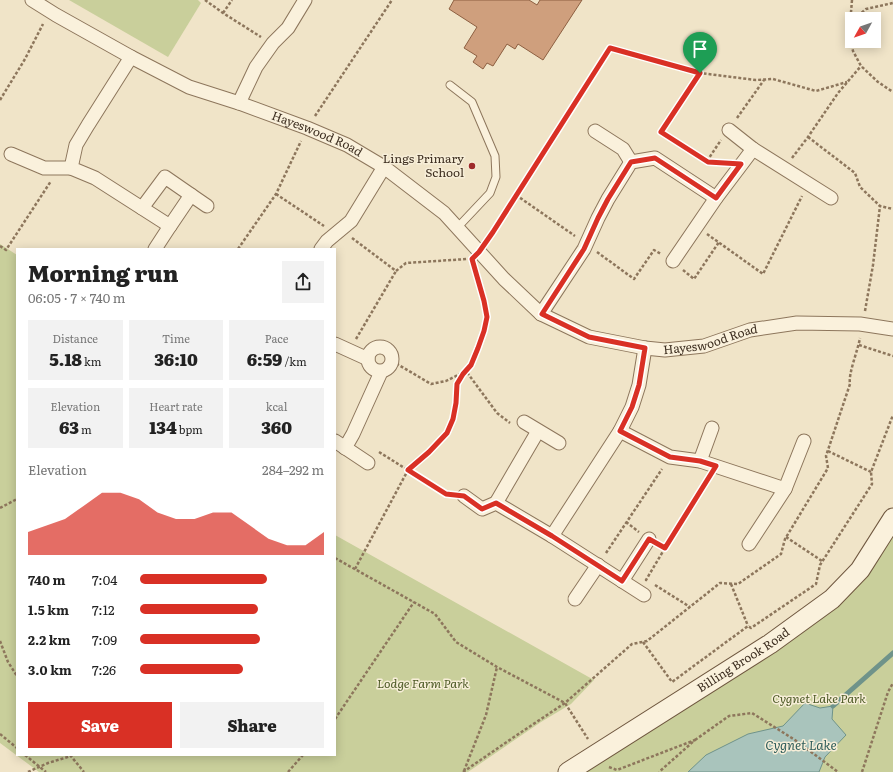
<!DOCTYPE html>
<html lang="en">
<head>
<meta charset="utf-8">
<style>
	:root { --surface:#fff; --page:#f2f2f2; --text:#222; --muted:#767676; --accent:#d93025 }
	body { margin:0; font-family:Literata,serif; background:var(--page); color:var(--text); height:100vh; display:flex; flex-direction:column; font-size:15px; white-space:nowrap }
	* { box-sizing:border-box; margin:0 }
	p { font-size:13px; color:var(--muted) }
	.icon { flex:none; width:22px; height:22px; fill:none; stroke:currentColor; stroke-width:2; stroke-linecap:round; stroke-linejoin:round }
	.map { position:relative; flex:1; overflow:hidden }
	.drawer { position:absolute; left:16px; top:248px; width:320px; height:508px; display:flex; flex-direction:column; background:var(--surface); border-radius:0px; box-shadow:0 2px 10px #0003 }
	.drawer>* { flex:none }
	.needle { width:26px; rotate:230deg }
	.controls { position:absolute; left:845px; top:12px; display:grid; gap:8px }
	.controls a { display:grid; place-items:center; width:36px; height:36px; border-radius:0px; background:var(--surface); box-shadow:0 2px 10px #0003; font-size:20px }
	.pin { position:absolute; display:grid; place-items:center; width:34px; height:34px; color:#fff; margin:-41px -17px; border-radius:50% 50% 50% 0; rotate:-45deg; box-shadow:0 0 4px #0007 }
	.pin .icon { rotate:45deg }
	.round { display:grid; place-items:center; flex:none; width:42px; height:42px; border-radius:0px; background:var(--page) }
	.overview { display:flex; align-items:center; justify-content:space-between; height:68px; padding:0 12px }
	h1 { font-size:22px; font-weight:800; line-height:30px }
	.figures { display:grid; grid-template-columns:repeat(3,1fr); gap:6px; height:68px; padding:4px 12px }
	.figures div { display:grid; align-content:center; border-radius:0px; background:var(--page); text-align:center }
	.figures b { font-size:17px; font-weight:800 }
	.figures small { font-size:11px; font-weight:400 }
	.figures p { font-size:11px }
	.chart { height:112px; padding:8px 12px }
	.chart p { display:flex; justify-content:space-between }
	.chart svg { width:100%; height:72px; margin-top:4px; fill:var(--accent); opacity:.7 }
	.cta { display:flex; gap:8px; margin-top:auto; padding:8px 12px }
	.cta a { flex:1; height:46px; border-radius:0px; background:var(--accent); color:#fff; font-size:16px; font-weight:800; line-height:46px; text-align:center }
	.cta a+a { background:var(--page); color:var(--text) }
	ul { padding:0 12px; list-style:none; font-size:13px }
	li { display:grid; grid-template-columns:64px 48px 1fr; align-items:center; height:30px }
	li i { height:10px; border-radius:5px; background:var(--accent) }
	.map>svg:first-child { display:block }
	.green { fill:#c9cf9b }
	.water { fill:#a9c4bc; stroke:#6f938a }
	.lines { fill:none; stroke-linecap:round; stroke-linejoin:round }
	.stream { stroke:#6f938a; stroke-width:5 }
	.building { fill:#cf9f7d; stroke:#8d5f41 }
	.lane-casing { stroke:#8d765c; stroke-width:9 }
	.street-casing { stroke:#8d765c; stroke-width:15 }
	.secondary-casing { stroke:#6f573f; stroke-width:21 }
	.path { stroke:#8d765c; stroke-width:2.5; stroke-dasharray:3 2; stroke-linecap:butt }
	.lane { stroke:#faf1dc; stroke-width:7 }
	.street { stroke:#faf1dc; stroke-width:13 }
	.secondary { stroke:#faf1dc; stroke-width:19 }
	.route-casing { stroke:#fff; stroke-width:8 }
	.route { stroke:#d93025; stroke-width:5 }
	.poi-dot { fill:#9e2a2b; stroke:#f7eed8; stroke-width:1.5 }
	.labels { text-anchor:middle; stroke-width:3; stroke-linejoin:round; paint-order:stroke }
	.street-label { font-size:12px; fill:#3d2e20; stroke:#f7eed8 }
	.poi-label { font-size:12px; fill:#3d2e20; stroke:#f7eed8; text-anchor:end }
	.park-label { font-size:12px; font-style:italic; fill:#4d5a26; stroke:#f7eed8 }
	.water-label { font-size:13px; font-style:italic; fill:#2f5d5a; stroke:#f7eed8 }
</style>
</head>
<body>
<div class="map">
<svg width="893" height="772" viewBox="0 0 893 772">
	<rect width="100%" height="100%" fill="#f0e4c8"/>
	<!-- green -->
	<g class="green">
		<polygon points="69,0 198,0 201,3 168,57"/>
		<polygon points="0,244 17,255 17,755 335,755 335,535 594,680 571,704 541,722 468,772 39,772 0,743"/>
		<polygon points="893,518 893,772 568,772 832,599"/>
	</g>
	<!-- water -->
	<polygon class="water" points="805,703 820,708 833,706 832,719 846,735 825,757 819,772 688,772 706,755 748,734 783,726"/>
	<g class="lines">
		<!-- stream -->
		<polyline class="stream" points="833,706 893,653"/>
	</g>
	<!-- building -->
	<polygon class="building" points="454,0 529,0 537,5 540,0 582,0 543,60 518,44 515,49 507,44 493,66 487,63 483,69 473,62 477,56 464,48 477,27 449,9"/>
	<g class="lines">
		<defs>
			<polyline id="lane" points="450,85 472,102 495,156 496,177 490,193 457,228"/>
			<g id="street">
				<path id="s1" d="M32,0L56,15L131,57L189,87L239,103L307,128L347,145L384,167L444,213L504,279L541,314L589,337L645,348L665,350L704,346L750,330L797,323L860,324L893,329"/>
				<polyline points="131,57 88,125 76,145 71,168 95,178 170,226 155,249"/>
				<polyline points="239,103 256,67 273,43 288,28 305,0"/>
				<polyline points="729,130 753,149 831,198"/>
				<polyline points="595,131 623,149 631,162"/>
				<polyline points="11,154 44,168 71,168"/>
				<polyline points="191,195 207,206"/>
				<polyline points="142,208 165,177 191,195 170,226"/>
				<polyline points="321,249 327,241 351,221 384,167"/>
				<polyline points="673,261 716,198 753,149"/>
				<polyline points="541,314 584,249 598,218 608,199 631,162 655,158 716,198"/>
				<polyline points="335,344 368,359"/>
				<circle cx="380" cy="359" r="12"/>
				<polyline points="524,422 559,443"/>
				<polyline points="620,431 670,457 700,461 785,489"/>
				<polyline points="335,441 368,463"/>
				<polyline points="345,448 353,434 381,372"/>
				<polyline points="700,461 712,428"/>
				<polyline points="464,496 482,509 496,503 552,536 644,595"/>
				<polyline points="496,503 538,431"/>
				<polyline points="552,536 620,431 632,407 639,385 645,348"/>
				<polyline points="749,544 785,489 804,441"/>
				<polyline points="622,581 649,539"/>
				<polyline points="575,599 598,565"/>
			</g>
			<g id="secondary">
				<path id="s2" d="M568,772L770,644L832,599L860,570L893,518"/>
			</g>
		</defs>
		<!-- lane casing -->
		<use href="#lane" class="lane-casing"/>
		<!-- street casing -->
		<use href="#street" class="street-casing"/>
		<!-- secondary casing -->
		<use href="#secondary" class="secondary-casing"/>
		<!-- path -->
		<g class="path">
			<polyline points="205,0 223,13 261,37"/>
			<polyline points="852,0 849,37 853,51 861,66 878,82 893,92"/>
			<polyline points="223,13 232,0"/>
			<polyline points="854,19 866,9 893,3"/>
			<polyline points="700,73 661,133 708,162 725,163"/>
			<polyline points="0,100 25,59 43,24"/>
			<polyline points="315,116 392,0"/>
			<polyline points="737,118 764,80"/>
			<polyline points="808,137 855,173 860,187 880,206 893,209"/>
			<polyline points="792,158 808,137 838,93 861,66"/>
			<polyline points="707,161 721,140"/>
			<polyline points="276,194 324,226"/>
			<polyline points="516,195 575,236"/>
			<polyline points="707,234 763,274 802,196"/>
			<polyline points="352,238 396,271 406,263 467,259"/>
			<polyline points="487,240 610,48 700,73 756,80 773,79 816,91 847,82"/>
			<polyline points="0,246 6,250 51,181"/>
			<polyline points="238,249 276,194 301,141"/>
			<polyline points="597,252 634,279 654,250 661,254"/>
			<polyline points="683,270 694,279 719,242"/>
			<polyline points="865,311 873,265 880,206"/>
			<polyline points="356,339 396,271"/>
			<polyline points="859,345 893,356"/>
			<polyline points="392,361 431,384 446,381 466,371 497,413 510,423"/>
			<polyline points="828,451 871,472"/>
			<polyline points="379,452 446,494 451,495"/>
			<polyline points="0,508 17,499"/>
			<polyline points="626,522 639,532"/>
			<polyline points="786,537 822,561"/>
			<polyline points="661,546 665,548 709,478"/>
			<polyline points="606,553 662,469"/>
			<polyline points="335,558 435,614 456,642 497,667 565,703 588,739"/>
			<polyline points="355,569 408,470 429,452 447,433 453,419 456,403 457,384 463,374 471,365 478,348 484,331 487,317 484,301 475,269"/>
			<polyline points="647,580 646,580 665,548"/>
			<polyline points="731,584 748,626"/>
			<polyline points="655,585 690,607"/>
			<polyline points="0,641 8,662 17,676"/>
			<polyline points="643,642 672,682 748,626 751,628 816,584 820,565 872,484 871,472 893,415"/>
			<polyline points="335,719 414,602"/>
			<polyline points="0,734 17,748"/>
			<polyline points="695,740 729,716 752,713 795,740 838,772"/>
			<polyline points="25,755 46,772"/>
			<polyline points="70,755 84,772"/>
			<polyline points="609,767 617,770 695,740 659,772"/>
			<polyline points="464,771 486,715 497,667"/>
			<polyline points="28,772 48,763 71,756"/>
			<polyline points="288,772 303,755"/>
			<path d="M463,772L514,737L565,703L632,644L647,641L720,583L738,584L781,554L785,539L828,468L826,456L850,384C848,374 858,350 860,338"/>
			<polyline points="862,772 888,692 893,683"/>
		</g>
		<!-- lane -->
		<use href="#lane" class="lane"/>
		<!-- street -->
		<use href="#street" class="street"/>
		<!-- secondary -->
		<use href="#secondary" class="secondary"/>
	</g>
	<g class="lines">
		<defs>
			<polygon id="route" points="610,48 700,73 661,132 708,162 741,164 716,198 655,158 631,162 608,199 598,218 584,249 542,314 589,337 645,348 639,385 632,407 620,431 670,457 700,461 716,466 665,548 649,539 622,581 552,536 496,503 482,509 464,496 446,494 408,470 429,452 447,433 453,419 456,403 457,384 463,374 471,365 478,348 484,331 487,317 484,301 472,259 479,252 493,232"/>
		</defs>
		<!-- route casing -->
		<use href="#route" class="route-casing"/>
		<!-- route -->
		<use href="#route" class="route"/>
	</g>
	<!-- markers -->
	<circle class="poi-dot" cx="472" cy="166" r="4"/>
	<g class="labels">
		<!-- street labels -->
		<g class="street-label">
			<text dy="4" stroke="none"><textPath href="#s1" startOffset="316">Hayeswood Road</textPath></text>
			<text dy="4" stroke="none"><textPath href="#s1" startOffset="784">Hayeswood Road</textPath></text>
			<text dy="4" stroke="none"><textPath href="#s2" startOffset="208">Billing Brook Road</textPath></text>
		</g>
		<!-- poi labels -->
		<g class="poi-label">
			<text x="464" y="163">Lings Primary<tspan x="464" dy="14">School</tspan></text>
		</g>
		<!-- park labels -->
		<g class="park-label">
			<text x="423" y="688">Lodge Farm Park</text>
			<text x="819" y="703">Cygnet Lake Park</text>
		</g>
		<!-- water labels -->
		<g class="water-label">
			<text x="801" y="750">Cygnet Lake</text>
		</g>
	</g>
</svg>
<div class="controls">
<a><svg class="needle" viewBox="-14 -14 28 28"><path d="M0-13l5 13h-10z" fill="#e53935"/><path d="M0 13l5-13h-10z" fill="#767676"/></svg></a>
</div>
<div class="pin" style="left:700px;top:73px;background:#1e9e55"><svg class="icon" aria-label="arrive" viewBox="0 0 24 24"><path d="M6 21V4h12l-3 4 3 4H6"/></svg></div>
<section class="drawer">
<div class="overview"><div><h1>Morning run</h1><p>06:05 · 7 × 740 m</p></div><a class="round"><svg class="icon" aria-label="share" viewBox="0 0 24 24"><path d="M12 15V3M7 8l5-5 5 5M5 13v7h14v-7"/></svg></a></div>
<div class="figures">
<div><p>Distance</p><b>5.18<small> km</small></b></div>
<div><p>Time</p><b>36:10</b></div>
<div><p>Pace</p><b>6:59<small> /km</small></b></div>
</div>
<div class="figures">
<div><p>Elevation</p><b>63<small> m</small></b></div>
<div><p>Heart rate</p><b>134<small> bpm</small></b></div>
<div><p>kcal</p><b>360</b></div>
</div>
<div class="chart"><p><span>Elevation</span>284–292 m</p>
<svg viewBox="0 0 160 44" preserveAspectRatio="none"><path d="M0 44V30L10 26L20 22L30 14L40 6L50 6L60 10L70 18L80 22L90 22L100 18L110 18L120 26L130 34L140 38L150 38L160 30V44z"/></svg>
</div>
<ul>
<li><b>740 m</b>7:04<i style="width:69%"></i></li>
<li><b>1.5 km</b>7:12<i style="width:64%"></i></li>
<li><b>2.2 km</b>7:09<i style="width:65%"></i></li>
<li><b>3.0 km</b>7:26<i style="width:56%"></i></li>
</ul>
<div class="cta"><a>Save</a><a>Share</a></div>
</section>
</div>
</body>
</html>
